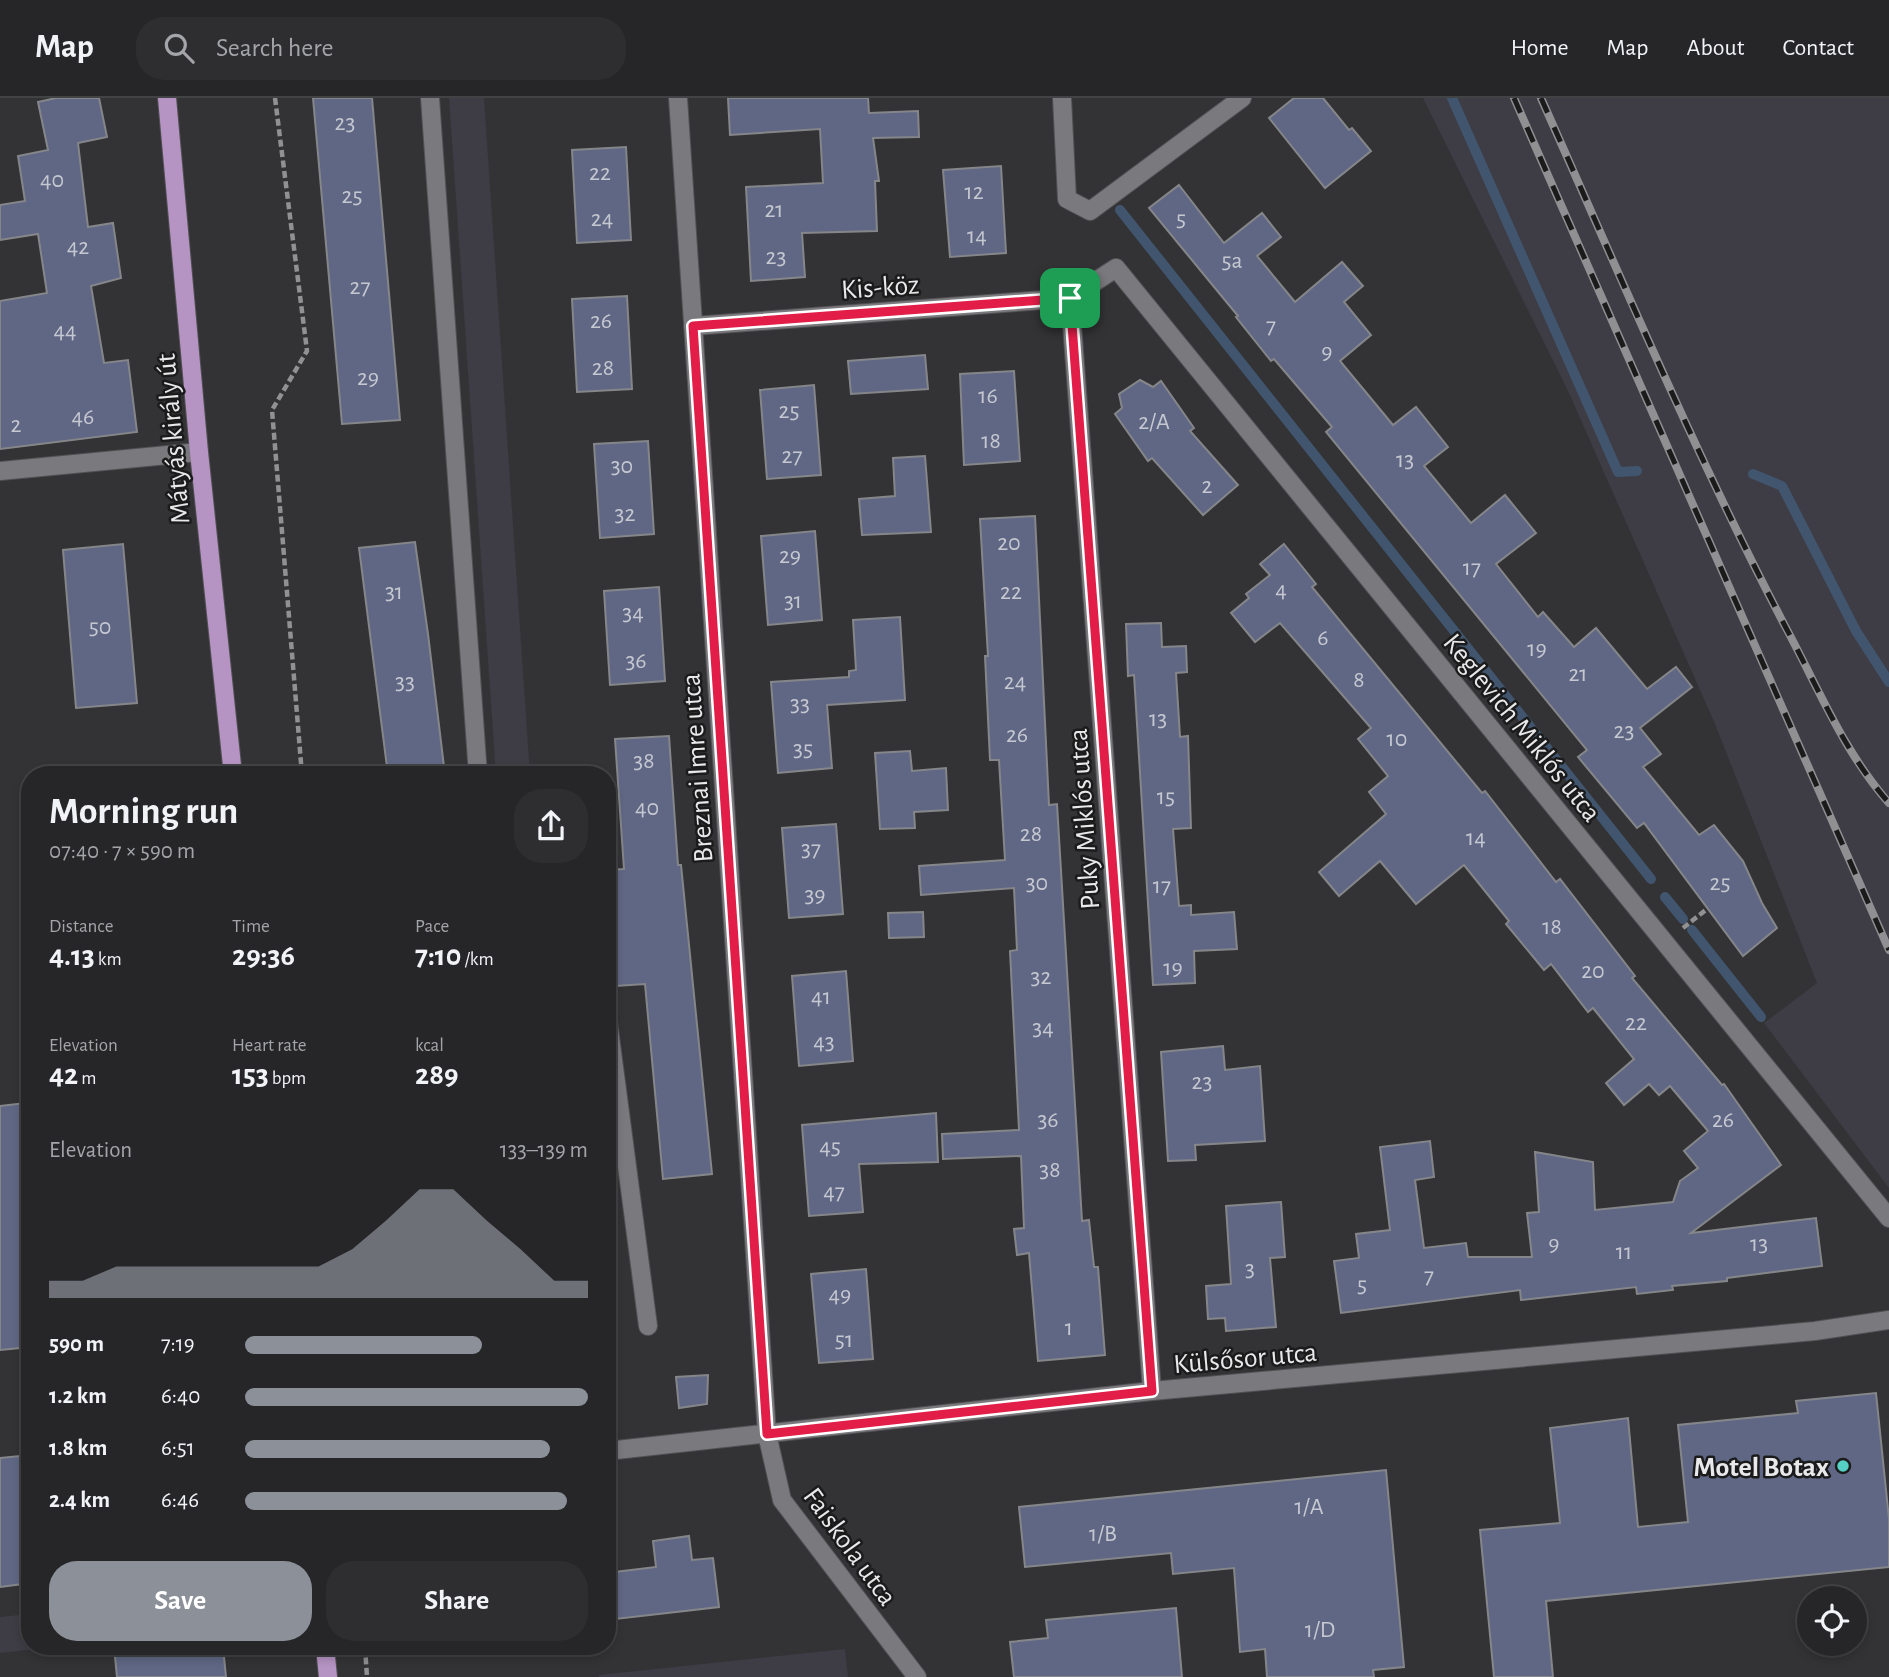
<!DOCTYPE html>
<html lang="en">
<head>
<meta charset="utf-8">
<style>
	:root { --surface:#262628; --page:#2e2e30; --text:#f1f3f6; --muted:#a4a5a8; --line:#424345; --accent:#8c9099 }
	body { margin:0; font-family:"Alegreya Sans",sans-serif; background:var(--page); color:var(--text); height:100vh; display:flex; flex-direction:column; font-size:26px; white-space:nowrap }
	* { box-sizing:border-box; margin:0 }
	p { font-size:23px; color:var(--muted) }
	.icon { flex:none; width:38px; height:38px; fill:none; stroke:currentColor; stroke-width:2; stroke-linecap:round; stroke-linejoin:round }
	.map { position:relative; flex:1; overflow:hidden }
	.sheet { position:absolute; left:21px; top:668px; width:595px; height:889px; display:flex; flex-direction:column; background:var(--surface); border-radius:28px; box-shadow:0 4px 10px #0003,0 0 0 2px var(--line) }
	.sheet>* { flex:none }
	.controls { position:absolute; left:1797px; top:1488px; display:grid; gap:14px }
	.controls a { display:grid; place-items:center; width:70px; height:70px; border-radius:50%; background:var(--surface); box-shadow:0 4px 10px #0003,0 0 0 2px var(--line); font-size:35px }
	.pin { position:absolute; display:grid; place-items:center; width:60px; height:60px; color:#fff; margin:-30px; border-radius:14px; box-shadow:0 4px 10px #0006 }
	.round { display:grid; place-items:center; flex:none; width:74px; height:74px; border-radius:28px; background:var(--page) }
	.head { display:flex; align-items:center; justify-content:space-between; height:119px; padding:0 28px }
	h1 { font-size:38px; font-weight:700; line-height:52px }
	.metrics { display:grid; grid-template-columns:repeat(3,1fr); gap:10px; height:119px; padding:7px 28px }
	.metrics div { display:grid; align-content:center }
	.metrics b { font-size:30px; font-weight:700 }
	.metrics small { font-size:19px; font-weight:400 }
	.metrics p { font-size:19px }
	.chart { height:196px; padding:14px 28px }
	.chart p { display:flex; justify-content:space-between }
	.chart svg { width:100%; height:126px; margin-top:7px; fill:var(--accent); opacity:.7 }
	.action { display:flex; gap:14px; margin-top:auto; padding:14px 28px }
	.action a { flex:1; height:80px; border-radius:28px; background:var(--accent); color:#fff; font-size:28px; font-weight:700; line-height:80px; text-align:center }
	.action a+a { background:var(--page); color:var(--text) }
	ul { padding:0 28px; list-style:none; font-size:23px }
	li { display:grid; grid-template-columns:112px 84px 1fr; align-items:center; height:52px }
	li i { height:18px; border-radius:9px; background:var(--accent) }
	header { display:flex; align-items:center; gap:42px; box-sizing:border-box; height:98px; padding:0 35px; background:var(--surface); border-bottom:2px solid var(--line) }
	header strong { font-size:33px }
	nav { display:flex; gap:38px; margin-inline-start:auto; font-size:24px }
	.search { width:490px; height:63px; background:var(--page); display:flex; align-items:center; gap:18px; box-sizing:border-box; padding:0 24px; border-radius:28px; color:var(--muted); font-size:26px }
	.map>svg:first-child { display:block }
	.built { fill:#3e3c44 }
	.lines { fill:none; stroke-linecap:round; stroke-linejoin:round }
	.stream { stroke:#41566e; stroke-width:10 }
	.building { fill:#5f6784; stroke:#858689; stroke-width:2 }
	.minor-casing { stroke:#515053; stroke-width:20 }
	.major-casing { stroke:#515053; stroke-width:20 }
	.path { stroke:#919194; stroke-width:4.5; stroke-dasharray:7 3.5; stroke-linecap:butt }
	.minor { stroke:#7a797d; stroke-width:18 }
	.major { stroke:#b593c3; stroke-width:18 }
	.rail-casing { stroke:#909093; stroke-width:8 }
	.rail { stroke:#1b1b1c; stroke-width:5; stroke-dasharray:16; stroke-linecap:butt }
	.route-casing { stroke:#fff; stroke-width:14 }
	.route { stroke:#e11d48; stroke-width:9 }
	.poi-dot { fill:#55cec4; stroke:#1b1b1c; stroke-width:2.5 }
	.labels { text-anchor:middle; stroke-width:5; stroke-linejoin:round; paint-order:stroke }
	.number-label { font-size:24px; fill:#c6c8d1 }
	.street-label { font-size:28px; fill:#e9e9eb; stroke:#1b1b1c }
	.poi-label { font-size:28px; font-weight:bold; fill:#e9e9eb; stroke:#1b1b1c; text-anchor:end }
</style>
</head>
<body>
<header>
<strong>Map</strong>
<div class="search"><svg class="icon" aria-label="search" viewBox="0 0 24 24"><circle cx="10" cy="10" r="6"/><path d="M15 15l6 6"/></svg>Search here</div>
<nav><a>Home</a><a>Map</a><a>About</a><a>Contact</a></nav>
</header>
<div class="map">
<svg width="1889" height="1579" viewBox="0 0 1889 1579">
	<rect width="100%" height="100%" fill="#333336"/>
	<!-- built -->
	<g class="built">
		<polygon points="449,0 484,0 530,677 496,677"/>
		<polygon points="1423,0 1889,0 1889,1090 1764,925 1817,885 1715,626 1569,295"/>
		<polygon points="30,1516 30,1549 55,1549 0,1555 0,1519"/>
		<polygon points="845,1551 848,1579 599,1579 599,1577"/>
	</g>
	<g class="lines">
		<!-- stream -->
		<g class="stream">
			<polyline points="1452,0 1618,374 1637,373"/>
			<polyline points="1120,112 1651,781"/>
			<polyline points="1753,376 1782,388 1856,533 1889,584"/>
			<polyline points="1665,799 1683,821"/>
			<polyline points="1692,832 1761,919"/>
		</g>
	</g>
	<!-- building -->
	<g class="building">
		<polygon points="56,0 99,0 107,39 78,45 88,129 113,125 121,180 91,188 104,265 128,262 137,334 0,351 0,203 47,195 38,136 0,142 0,107 25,103 18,58 48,52 38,4"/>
		<polygon points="313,0 372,0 400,322 342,326"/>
		<polygon points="728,0 868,0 869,15 918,13 919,39 873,40 879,83 875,83 877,133 802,135 805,179 751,183 746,89 823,85 820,31 730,37"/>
		<polygon points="1294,0 1323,0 1349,32 1352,30 1371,53 1325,90 1269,20"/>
		<polygon points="626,49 631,142 577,145 572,52"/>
		<polygon points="1001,68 1006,155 950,159 943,72"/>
		<polygon points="1179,87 1224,145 1262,115 1281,139 1257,158 1295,204 1342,164 1363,188 1344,204 1371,237 1340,263 1393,327 1416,309 1448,349 1424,368 1471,425 1505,397 1536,435 1496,466 1538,519 1543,514 1574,549 1596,530 1647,591 1676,569 1692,589 1640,630 1661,656 1643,669 1699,737 1714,727 1743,763 1762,805 1777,830 1743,858 1644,725 1637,730 1578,659 1587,652 1326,334 1332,329 1274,261 1271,263 1236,219 1238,218 1149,110"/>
		<polygon points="627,198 632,291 577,294 572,201"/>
		<polygon points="925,257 928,291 851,296 848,263"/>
		<polygon points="1014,273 1020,363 964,367 960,276"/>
		<polygon points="1140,282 1153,289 1161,283 1194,330 1190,333 1238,387 1203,417 1152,360 1148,363 1115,316 1122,310 1119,296"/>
		<polygon points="814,287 821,377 767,381 760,292"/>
		<polygon points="648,343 654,436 600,440 594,346"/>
		<polygon points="925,358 931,434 862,437 859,401 895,398 893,360"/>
		<polygon points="1035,418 1049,707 1057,706 1082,1123 1089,1122 1094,1169 1098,1169 1105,1257 1038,1263 1029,1155 1017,1157 1014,1131 1024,1130 1021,1058 943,1061 942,1036 1019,1032 1010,853 1017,852 1014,790 921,797 919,768 1005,762 999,662 990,662 985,558 988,558 980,421"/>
		<polygon points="815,433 822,522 768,527 761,438"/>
		<polygon points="415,444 428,536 445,677 388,677 382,630 359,450"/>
		<polygon points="123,446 137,605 76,610 63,452"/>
		<polygon points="1284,446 1316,486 1312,489 1482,695 1485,693 1556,784 1560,781 1635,878 1632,880 1722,987 1724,986 1781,1067 1691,1135 1816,1120 1822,1168 1727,1180 1727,1183 1672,1188 1673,1192 1637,1196 1636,1189 1521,1202 1520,1192 1341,1215 1334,1163 1359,1160 1356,1136 1390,1132 1380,1049 1430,1043 1434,1079 1415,1082 1424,1150 1466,1145 1468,1159 1532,1159 1527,1115 1539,1114 1535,1054 1593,1064 1595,1112 1673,1104 1680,1083 1698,1070 1684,1053 1708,1033 1670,988 1659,997 1649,986 1624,1007 1606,985 1634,961 1593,910 1588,914 1551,866 1544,872 1506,826 1509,823 1464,767 1416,806 1380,763 1339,798 1319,774 1386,716 1369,694 1388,678 1358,641 1371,630 1280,525 1255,544 1231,515 1249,500 1246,496 1270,477 1260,466"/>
		<polygon points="659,489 665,583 610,587 604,493"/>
		<polygon points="900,519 905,602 827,607 832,670 778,675 771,584 849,579 849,573 856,572 853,522"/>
		<polygon points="1161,525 1162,549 1186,548 1187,574 1176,575 1180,639 1188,638 1191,730 1173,731 1179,808 1191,807 1191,817 1234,814 1237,851 1194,853 1195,885 1153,887 1134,577 1128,578 1126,526"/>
		<polygon points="669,638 678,767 681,767 712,1076 663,1081 645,886 616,888 607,803 607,772 624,771 615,641"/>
		<polygon points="910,653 912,673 946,670 948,712 914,714 915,730 880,731 875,655"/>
		<polygon points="836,726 843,816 789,820 782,730"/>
		<polygon points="923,814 924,839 889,840 888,815"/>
		<polygon points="846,873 853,963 799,968 792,878"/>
		<polygon points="1223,948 1225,972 1260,968 1265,1043 1195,1047 1196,1062 1168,1063 1161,954"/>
		<polygon points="25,1005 30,1052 30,1249 0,1252 0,1008"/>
		<polygon points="936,1015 938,1064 859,1066 863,1114 809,1118 802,1027"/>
		<polygon points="1281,1104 1285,1159 1270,1160 1276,1229 1226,1233 1225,1220 1208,1221 1206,1188 1231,1186 1226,1108"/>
		<polygon points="866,1171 873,1261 819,1265 811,1176"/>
		<polygon points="708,1277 707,1306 679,1310 676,1279"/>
		<polygon points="1876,1295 1889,1421 1889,1469 1546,1503 1553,1579 1494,1579 1480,1432 1560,1425 1550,1330 1628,1320 1638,1429 1688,1424 1678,1327 1798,1315 1796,1303"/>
		<polygon points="30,1357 30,1485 0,1489 0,1360"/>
		<polygon points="1386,1372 1404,1569 1373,1572 1374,1579 1267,1579 1265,1551 1240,1554 1234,1470 1173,1476 1171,1455 1025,1469 1019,1409"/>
		<polygon points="689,1438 692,1462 713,1460 719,1509 607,1522 607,1475 656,1469 653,1443"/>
		<polygon points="1176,1510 1182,1579 1014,1579 1010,1544 1048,1540 1046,1522"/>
		<polygon points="114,1549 223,1549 226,1579 117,1579"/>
	</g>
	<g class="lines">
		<defs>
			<g id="minor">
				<polyline points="430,0 478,677"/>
				<polyline points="678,0 767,1336 782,1402 917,1579"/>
				<polyline points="1062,0 1067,101 1090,113 1242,0"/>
				<polyline points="1070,200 1152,1293"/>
				<polyline points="693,228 1070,200 1116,170 1889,1120"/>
				<polyline points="0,373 199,354"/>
				<polyline points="607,916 648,1228"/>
				<polyline points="607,1353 1152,1293 1815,1233 1889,1222"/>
			</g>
			<g id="major">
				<polyline points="167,0 199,354 233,677"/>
				<polyline points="325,1549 328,1579"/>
			</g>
		</defs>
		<!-- minor casing -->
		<use href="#minor" class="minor-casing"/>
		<!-- major casing -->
		<use href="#major" class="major-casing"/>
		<!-- path -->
		<g class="path">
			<polyline points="275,0 307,253 272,312 302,677"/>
			<polyline points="1683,830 1707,811"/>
			<polyline points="365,1549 367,1579"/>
		</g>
		<!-- minor -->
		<use href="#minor" class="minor"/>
		<!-- major -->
		<use href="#major" class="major"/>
		<defs>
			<g id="rail">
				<polyline points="1514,0 1889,852"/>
				<path d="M1541,0C1620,177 1695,356 1785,528C1818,589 1843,653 1889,705"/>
			</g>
		</defs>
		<!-- rail casing -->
		<use href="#rail" class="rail-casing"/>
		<!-- rail -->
		<use href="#rail" class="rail"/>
	</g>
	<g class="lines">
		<defs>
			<polygon id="route" points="1070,200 1152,1293 767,1336 693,228"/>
		</defs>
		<!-- route casing -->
		<use href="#route" class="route-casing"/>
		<!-- route -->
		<use href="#route" class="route"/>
	</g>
	<!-- markers -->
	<circle class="poi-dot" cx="1843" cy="1368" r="7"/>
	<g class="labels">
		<!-- number labels -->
		<g class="number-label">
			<text x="345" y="32">23</text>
			<text x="600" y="82">22</text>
			<text x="52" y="89">40</text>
			<text x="974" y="101">12</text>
			<text x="352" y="105">25</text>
			<text x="774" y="119">21</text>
			<text x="602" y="128">24</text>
			<text x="1181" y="128">5</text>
			<text x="977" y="145">14</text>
			<text x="78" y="156">42</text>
			<text x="776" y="166">23</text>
			<text x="1232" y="170">5a</text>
			<text x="360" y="196">27</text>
			<text x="601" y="230">26</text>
			<text x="1271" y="235">7</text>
			<text x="65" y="240">44</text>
			<text x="1327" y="261">9</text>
			<text x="603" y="277">28</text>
			<text x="368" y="287">29</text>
			<text x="988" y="305">16</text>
			<text x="789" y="320">25</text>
			<text x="83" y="326">46</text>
			<text x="1154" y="331">2/A</text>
			<text x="16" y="334">2</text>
			<text x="991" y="350">18</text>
			<text x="792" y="365">27</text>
			<text x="1405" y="369">13</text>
			<text x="622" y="375">30</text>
			<text x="1207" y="395">2</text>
			<text x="625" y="423">32</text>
			<text x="1009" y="452">20</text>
			<text x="790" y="465">29</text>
			<text x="1472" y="477">17</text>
			<text x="1281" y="499">4</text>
			<text x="394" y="501">31</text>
			<text x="1011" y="501">22</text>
			<text x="793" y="510">31</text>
			<text x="633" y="522">34</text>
			<text x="100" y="536">50</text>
			<text x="1323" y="547">6</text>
			<text x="1537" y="558">19</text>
			<text x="636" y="570">36</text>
			<text x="1578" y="583">21</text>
			<text x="1359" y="589">8</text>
			<text x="405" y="591">33</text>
			<text x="1015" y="591">24</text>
			<text x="800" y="613">33</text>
			<text x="1158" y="628">13</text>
			<text x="1624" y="640">23</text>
			<text x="1017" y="644">26</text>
			<text x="1397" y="648">10</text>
			<text x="803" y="658">35</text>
			<text x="644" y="670">38</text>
			<text x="1166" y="706">15</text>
			<text x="647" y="717">40</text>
			<text x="1031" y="743">28</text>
			<text x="1476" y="747">14</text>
			<text x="811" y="758">37</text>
			<text x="1037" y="792">30</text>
			<text x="1720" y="792">25</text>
			<text x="1162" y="795">17</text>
			<text x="815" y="804">39</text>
			<text x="1552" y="836">18</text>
			<text x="1173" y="877">19</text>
			<text x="1593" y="880">20</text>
			<text x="1041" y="886">32</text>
			<text x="821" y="906">41</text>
			<text x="1636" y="932">22</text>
			<text x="1043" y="937">34</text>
			<text x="824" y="951">43</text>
			<text x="1202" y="991">23</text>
			<text x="1048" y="1029">36</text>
			<text x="1723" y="1029">26</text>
			<text x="830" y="1056">45</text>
			<text x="1050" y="1079">38</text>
			<text x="834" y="1101">47</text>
			<text x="1554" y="1153">9</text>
			<text x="1759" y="1153">13</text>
			<text x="1624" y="1161">11</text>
			<text x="1250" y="1178">3</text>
			<text x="1429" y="1185">7</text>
			<text x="1362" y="1194">5</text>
			<text x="840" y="1204">49</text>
			<text x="1069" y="1237">1</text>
			<text x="844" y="1249">51</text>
			<text x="1309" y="1416">1/A</text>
			<text x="1103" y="1443">1/B</text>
			<text x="1320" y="1539">1/D</text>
		</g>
		<!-- street labels -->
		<g class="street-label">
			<text transform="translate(880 188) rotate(-4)" y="10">Kis-köz</text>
			<text transform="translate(172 341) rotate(-95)" y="10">Mátyás király út</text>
			<text transform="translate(1523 629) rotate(51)" y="10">Keglevich Miklós utca</text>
			<text transform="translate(696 670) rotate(-94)" y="10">Breznai Imre utca</text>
			<text transform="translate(1083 721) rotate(-94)" y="10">Puky Miklós utca</text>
			<text transform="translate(1245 1259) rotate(-5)" y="10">Külsősor utca</text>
			<text transform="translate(851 1448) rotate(54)" y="10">Faiskola utca</text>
		</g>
		<!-- poi labels -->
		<g class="poi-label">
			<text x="1829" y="1378">Motel Botax</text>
		</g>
	</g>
</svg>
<div class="controls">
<a><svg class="icon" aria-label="locate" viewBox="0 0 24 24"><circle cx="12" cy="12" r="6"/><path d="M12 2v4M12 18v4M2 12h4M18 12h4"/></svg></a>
</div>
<div class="pin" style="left:1070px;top:200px;background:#1e9e55"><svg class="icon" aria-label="arrive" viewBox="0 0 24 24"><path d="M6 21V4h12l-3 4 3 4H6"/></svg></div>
<section class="sheet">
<div class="head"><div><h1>Morning run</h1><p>07:40 · 7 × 590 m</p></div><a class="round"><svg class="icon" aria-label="share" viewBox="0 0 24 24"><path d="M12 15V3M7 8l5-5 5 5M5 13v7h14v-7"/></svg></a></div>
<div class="metrics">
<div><p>Distance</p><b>4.13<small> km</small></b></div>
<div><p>Time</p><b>29:36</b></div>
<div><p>Pace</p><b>7:10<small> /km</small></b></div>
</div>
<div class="metrics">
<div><p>Elevation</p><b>42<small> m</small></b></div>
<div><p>Heart rate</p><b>153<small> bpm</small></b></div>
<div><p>kcal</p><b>289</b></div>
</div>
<div class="chart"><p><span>Elevation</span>133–139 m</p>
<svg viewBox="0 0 160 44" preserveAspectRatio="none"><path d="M0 44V38L10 38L20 33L30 33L40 33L50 33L60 33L70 33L80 33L90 27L100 17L110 6L120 6L130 17L140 27L150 38L160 38V44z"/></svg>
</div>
<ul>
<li><b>590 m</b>7:19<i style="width:69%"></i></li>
<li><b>1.2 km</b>6:40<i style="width:100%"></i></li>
<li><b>1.8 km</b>6:51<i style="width:89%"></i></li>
<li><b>2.4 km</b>6:46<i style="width:94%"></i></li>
</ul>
<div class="action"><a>Save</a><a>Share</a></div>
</section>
</div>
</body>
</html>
